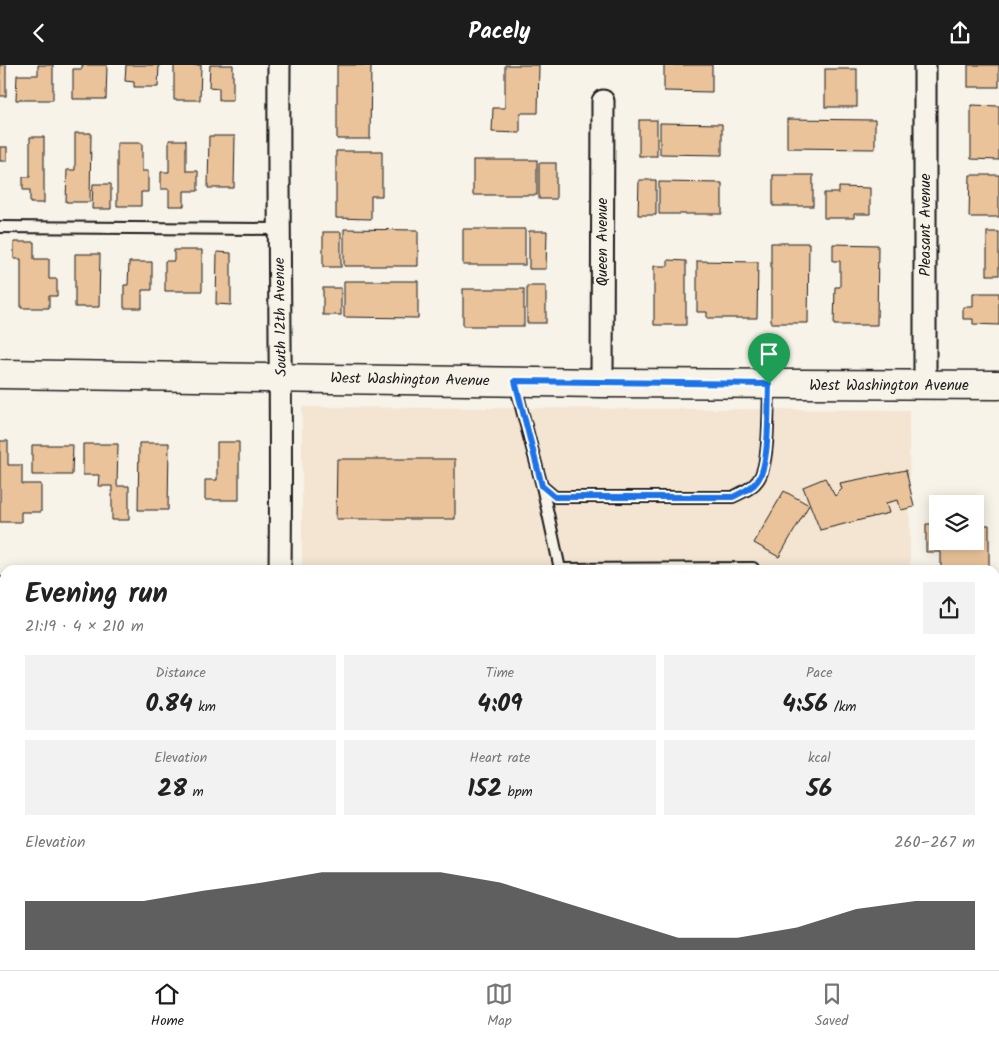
<!DOCTYPE html>
<html lang="en">
<head>
<meta charset="utf-8">
<style>
	:root { --surface:#fff; --page:#f2f2f2; --text:#222; --muted:#767676; --line:#e0e0e0; --accent:#1c1c1c }
	body { margin:0; font-family:Kalam,sans-serif; background:var(--page); color:var(--text); height:100vh; display:flex; flex-direction:column; font-size:19px; white-space:nowrap }
	* { box-sizing:border-box; margin:0 }
	p { font-size:16px; color:var(--muted) }
	.icon { flex:none; width:28px; height:28px; fill:none; stroke:currentColor; stroke-width:2; stroke-linecap:round; stroke-linejoin:round }
	.map { position:relative; flex:1; overflow:hidden }
	.side { position:absolute; left:0px; top:500px; width:1000px; height:405px; display:flex; flex-direction:column; background:var(--surface); border-radius:15px 15px 0 0; box-shadow:0 2px 12px #0003 }
	.side>* { flex:none }
	.tools { position:absolute; left:929px; top:430px; display:grid; gap:10px }
	.tools a { display:grid; place-items:center; width:55px; height:55px; border-radius:0px; background:var(--surface); box-shadow:0 2px 12px #0003; font-size:25px }
	.pin { position:absolute; display:grid; place-items:center; width:42px; height:42px; color:#fff; margin:-51px -21px; border-radius:50% 50% 50% 0; rotate:-45deg; box-shadow:0 0 5px #0007 }
	.pin .icon { rotate:45deg }
	.round { display:grid; place-items:center; flex:none; width:52px; height:52px; border-radius:0px; background:var(--page) }
	.overview { display:flex; align-items:center; justify-content:space-between; height:85px; padding:0 25px }
	h1 { font-size:28px; font-weight:600; line-height:38px }
	.stats { display:grid; grid-template-columns:repeat(3,1fr); gap:8px; height:85px; padding:5px 25px }
	.stats div { display:grid; align-content:center; border-radius:0px; background:var(--page); text-align:center }
	.stats b { font-size:25px; font-weight:600 }
	.stats small { font-size:14px; font-weight:400 }
	.stats p { font-size:14px }
	.chart { height:140px; padding:10px 25px }
	.chart p { display:flex; justify-content:space-between }
	.chart svg { width:100%; height:90px; margin-top:5px; fill:var(--accent); opacity:.7 }
	header { display:flex; justify-content:space-between; align-items:center; height:65px; padding:0 25px; background:var(--accent); color:#fff; font-size:22px; font-weight:600 }
	.menu { display:flex; justify-content:space-around; align-items:center; height:70px; border-top:1px solid var(--line); background:var(--surface); font-size:14px; color:var(--muted) }
	.menu a { display:grid; justify-items:center; gap:2px }
	.menu .selected { color:var(--accent) }
	.map>svg:first-child { display:block }
	.built { fill:#f3e5d1 }
	.building { fill:#eac39a; stroke:#1c1c1c }
	.lines { fill:none; stroke-linecap:round; stroke-linejoin:round }
	.service-casing { stroke:#1c1c1c; stroke-width:14 }
	.minor-casing { stroke:#1c1c1c; stroke-width:25 }
	.secondary-casing { stroke:#1c1c1c; stroke-width:31 }
	.service { stroke:#f7f3e8; stroke-width:10 }
	.minor { stroke:#f7f3e8; stroke-width:21 }
	.secondary { stroke:#f7f3e8; stroke-width:28 }
	.route-casing { stroke:#fff; stroke-width:10 }
	.route { stroke:#1a73e8; stroke-width:6 }
	.labels { text-anchor:middle; stroke-width:4.5; stroke-linejoin:round; paint-order:stroke }
	.street-label { font-size:15px; fill:#1c1c1c; stroke:#f7f3e8 }
</style>
</head>
<body>
<header><svg class="icon" aria-label="back" viewBox="0 0 24 24"><path d="M15 5l-7 7 7 7"/></svg>Pacely<svg class="icon" aria-label="share" viewBox="0 0 24 24"><path d="M12 15V3M7 8l5-5 5 5M5 13v7h14v-7"/></svg></header>
<div class="map">
<svg width="999" height="905" viewBox="0 0 999 905">
	<rect width="100%" height="100%" fill="#f7f3e8"/>
	<filter id="ink" filterUnits="userSpaceOnUse"><feTurbulence type="fractalNoise" baseFrequency=".02" numOctaves="2"/><feDisplacementMap in="SourceGraphic" scale="10" xChannelSelector="R" yChannelSelector="G"/><feConvolveMatrix kernelMatrix="1 2 1 2 8 2 1 2 1" color-interpolation-filters="sRGB"/></filter>
	<g filter="url(#ink)">
		<!-- built -->
		<g class="built">
			<polygon points="302,342 909,345 910,505 302,505"/>
			<rect x="302" y="900" width="612" height="5"/>
		</g>
		<!-- building -->
		<g class="building">
			<rect x="0" y="0" width="6" height="31"/>
			<polygon points="38,0 53,0 53,35 16,35 17,10 38,10"/>
			<polygon points="82,0 107,0 106,34 73,34 73,4 82,4"/>
			<polygon points="126,0 159,0 158,22 134,22 134,17 125,16"/>
			<polygon points="174,0 201,0 200,35 174,35"/>
			<polygon points="210,0 233,0 233,35 219,35 219,23 209,22"/>
			<polygon points="337,0 371,0 370,74 337,74"/>
			<polygon points="505,0 539,0 538,48 520,48 520,68 492,67 493,43 505,43"/>
			<polygon points="664,0 712,0 712,27 664,26"/>
			<rect x="968" y="0" width="31" height="22"/>
			<rect x="825" y="4" width="32" height="38"/>
			<polygon points="971,40 999,41 999,95 971,94"/>
			<polygon points="787,54 875,55 875,84 787,83"/>
			<rect x="639" y="55" width="18" height="36"/>
			<polygon points="660,58 722,59 722,90 660,89"/>
			<polygon points="75,68 91,68 90,137 66,137 67,105 75,105"/>
			<polygon points="209,71 235,71 234,123 208,123"/>
			<polygon points="30,72 44,72 44,138 30,138 30,125 23,125 23,112 30,112"/>
			<polygon points="169,75 186,75 186,106 198,106 198,126 184,126 184,141 169,141 169,124 161,124 161,107 169,107"/>
			<polygon points="117,78 142,78 142,106 148,106 148,127 141,127 141,141 117,141"/>
			<rect x="0" y="82" width="7" height="14"/>
			<polygon points="336,86 382,86 382,131 371,131 371,154 336,153"/>
			<rect x="473" y="95" width="64" height="35"/>
			<rect x="539" y="98" width="17" height="36"/>
			<rect x="773" y="110" width="40" height="31"/>
			<polygon points="970,110 999,110 999,152 969,152"/>
			<polygon points="639,115 656,115 656,150 638,150"/>
			<polygon points="659,117 722,118 722,149 659,149"/>
			<polygon points="93,119 111,119 111,144 92,144"/>
			<polygon points="839,122 870,123 870,149 854,149 854,153 824,153 824,128 839,128"/>
			<polygon points="344,164 418,165 418,201 344,201"/>
			<rect x="463" y="164" width="62" height="36"/>
			<polygon points="529,166 547,166 546,204 529,204"/>
			<rect x="323" y="167" width="18" height="35"/>
			<rect x="987" y="167" width="12" height="43"/>
			<polygon points="14,177 34,177 34,194 49,194 49,214 57,214 57,231 49,231 49,243 21,243 21,194 14,194"/>
			<polygon points="771,178 809,178 808,258 771,258"/>
			<polygon points="833,179 878,180 877,260 834,260 835,222 840,222 840,196 833,196"/>
			<polygon points="174,185 202,185 202,226 165,226 165,196 174,196"/>
			<polygon points="217,187 231,188 231,240 216,239"/>
			<polygon points="75,189 100,189 99,242 75,242"/>
			<polygon points="668,195 686,196 686,260 654,260 654,201 668,201"/>
			<polygon points="697,196 758,197 757,253 707,253 707,247 697,247"/>
			<polygon points="129,197 152,197 152,225 142,225 142,243 124,243 124,220 128,220"/>
			<polygon points="344,216 418,216 418,253 344,252"/>
			<rect x="527" y="221" width="19" height="37"/>
			<rect x="323" y="223" width="18" height="27"/>
			<rect x="463" y="224" width="61" height="37"/>
			<polygon points="973,228 999,228 999,260 973,259 973,254 963,254 963,242 973,242"/>
			<polygon points="0,376 8,376 8,400 22,400 22,419 41,419 41,447 21,447 21,457 0,457"/>
			<polygon points="217,377 239,377 239,435 205,435 205,415 217,415"/>
			<polygon points="139,378 169,378 168,445 138,445"/>
			<polygon points="83,379 118,379 117,421 129,421 129,455 112,455 112,421 98,421 99,410 83,410"/>
			<polygon points="32,380 73,380 72,410 32,410"/>
			<polygon points="337,394 455,394 455,454 336,454"/>
			<polygon points="906,405 914,442 901,445 898,435 886,438 889,448 820,465 803,422 825,413 835,431 842,424 840,418"/>
			<polygon points="784,426 809,440 779,492 754,478"/>
			<polygon points="926,459 938,459 938,476 975,476 975,460 989,460 989,505 941,505 941,487 926,487"/>
			<rect x="0" y="622" width="5" height="32"/>
			<rect x="0" y="764" width="5" height="80"/>
			<polygon points="995,877 999,877 999,905 927,905 927,900 995,900"/>
		</g>
		<g class="lines">
			<defs>
				<g id="service">
					<polyline points="0,162 278,164"/>
					<path d="M515,319L542,421L555,432H733C742,427 752,424 758,415C770,400 768,341 769,320"/>
					<polyline points="542,421 560,504 753,503"/>
					<polyline points="0,518 5,518"/>
				</g>
				<g id="minor">
					<path d="M279,0C278,168 282,337 280,505"/>
					<polyline points="925,0 925,320"/>
					<polyline points="602,318 603,36"/>
					<polyline points="0,717 5,717"/>
					<polyline points="995,717 999,717"/>
					<polyline points="279,905 279,900"/>
				</g>
				<polyline id="secondary" points="0,309 602,318 999,320"/>
			</defs>
			<!-- service casing -->
			<use href="#service" class="service-casing"/>
			<!-- minor casing -->
			<use href="#minor" class="minor-casing"/>
			<!-- secondary casing -->
			<use href="#secondary" class="secondary-casing"/>
			<!-- service -->
			<use href="#service" class="service"/>
			<!-- minor -->
			<use href="#minor" class="minor"/>
			<!-- secondary -->
			<use href="#secondary" class="secondary"/>
		</g>
	</g>
	<g class="lines" filter="url(#ink)">
		<defs>
			<path id="route" d="M515,316L769,319C768,340 770,399 758,415C752,424 742,427 733,432H555L542,421Z"/>
		</defs>
		<!-- route casing -->
		<use href="#route" class="route-casing"/>
		<!-- route -->
		<use href="#route" class="route"/>
	</g>
	<g class="labels">
		<!-- street labels -->
		<g class="street-label">
			<text transform="translate(925 160) rotate(-90)" y="5">Pleasant Avenue</text>
			<text transform="translate(602 177) rotate(-90)" y="5">Queen Avenue</text>
			<text transform="translate(280 252) rotate(-91)" y="5">South 12th Avenue</text>
			<text transform="translate(410 314) rotate(1)" y="5">West Washington Avenue</text>
			<text x="889" y="325">West Washington Avenue</text>
		</g>
	</g>
</svg>
<div class="tools">
<a><svg class="icon" aria-label="layers" viewBox="0 0 24 24"><path d="M12 4l9 5-9 5-9-5zM3 14l9 5 9-5"/></svg></a>
</div>
<div class="pin" style="left:769px;top:319px;background:#1e9e55"><svg class="icon" aria-label="arrive" viewBox="0 0 24 24"><path d="M6 21V4h12l-3 4 3 4H6"/></svg></div>
<section class="side">
<div class="overview"><div><h1>Evening run</h1><p>21:19 · 4 × 210 m</p></div><a class="round"><svg class="icon" aria-label="share" viewBox="0 0 24 24"><path d="M12 15V3M7 8l5-5 5 5M5 13v7h14v-7"/></svg></a></div>
<div class="stats">
<div><p>Distance</p><b>0.84<small> km</small></b></div>
<div><p>Time</p><b>4:09</b></div>
<div><p>Pace</p><b>4:56<small> /km</small></b></div>
</div>
<div class="stats">
<div><p>Elevation</p><b>28<small> m</small></b></div>
<div><p>Heart rate</p><b>152<small> bpm</small></b></div>
<div><p>kcal</p><b>56</b></div>
</div>
<div class="chart"><p><span>Elevation</span>260–267 m</p>
<svg viewBox="0 0 160 44" preserveAspectRatio="none"><path d="M0 44V20L10 20L20 20L30 15L40 11L50 6L60 6L70 6L80 11L90 20L100 29L110 38L120 38L130 33L140 24L150 20L160 20V44z"/></svg>
</div>
</section>
</div>
<nav class="menu">
<a class="selected"><svg class="icon" aria-label="home" viewBox="0 0 24 24"><path d="M3 11l9-7 9 7M6 9v11h12V9"/></svg>Home</a>
<a><svg class="icon" aria-label="map" viewBox="0 0 24 24"><path d="M3 6l6-2 6 2 6-2v14l-6 2-6-2-6 2zM9 4v14M15 6v14"/></svg>Map</a>
<a><svg class="icon" aria-label="saved" viewBox="0 0 24 24"><path d="M7 4h10v16l-5-4-5 4z"/></svg>Saved</a>
</nav>
</body>
</html>
